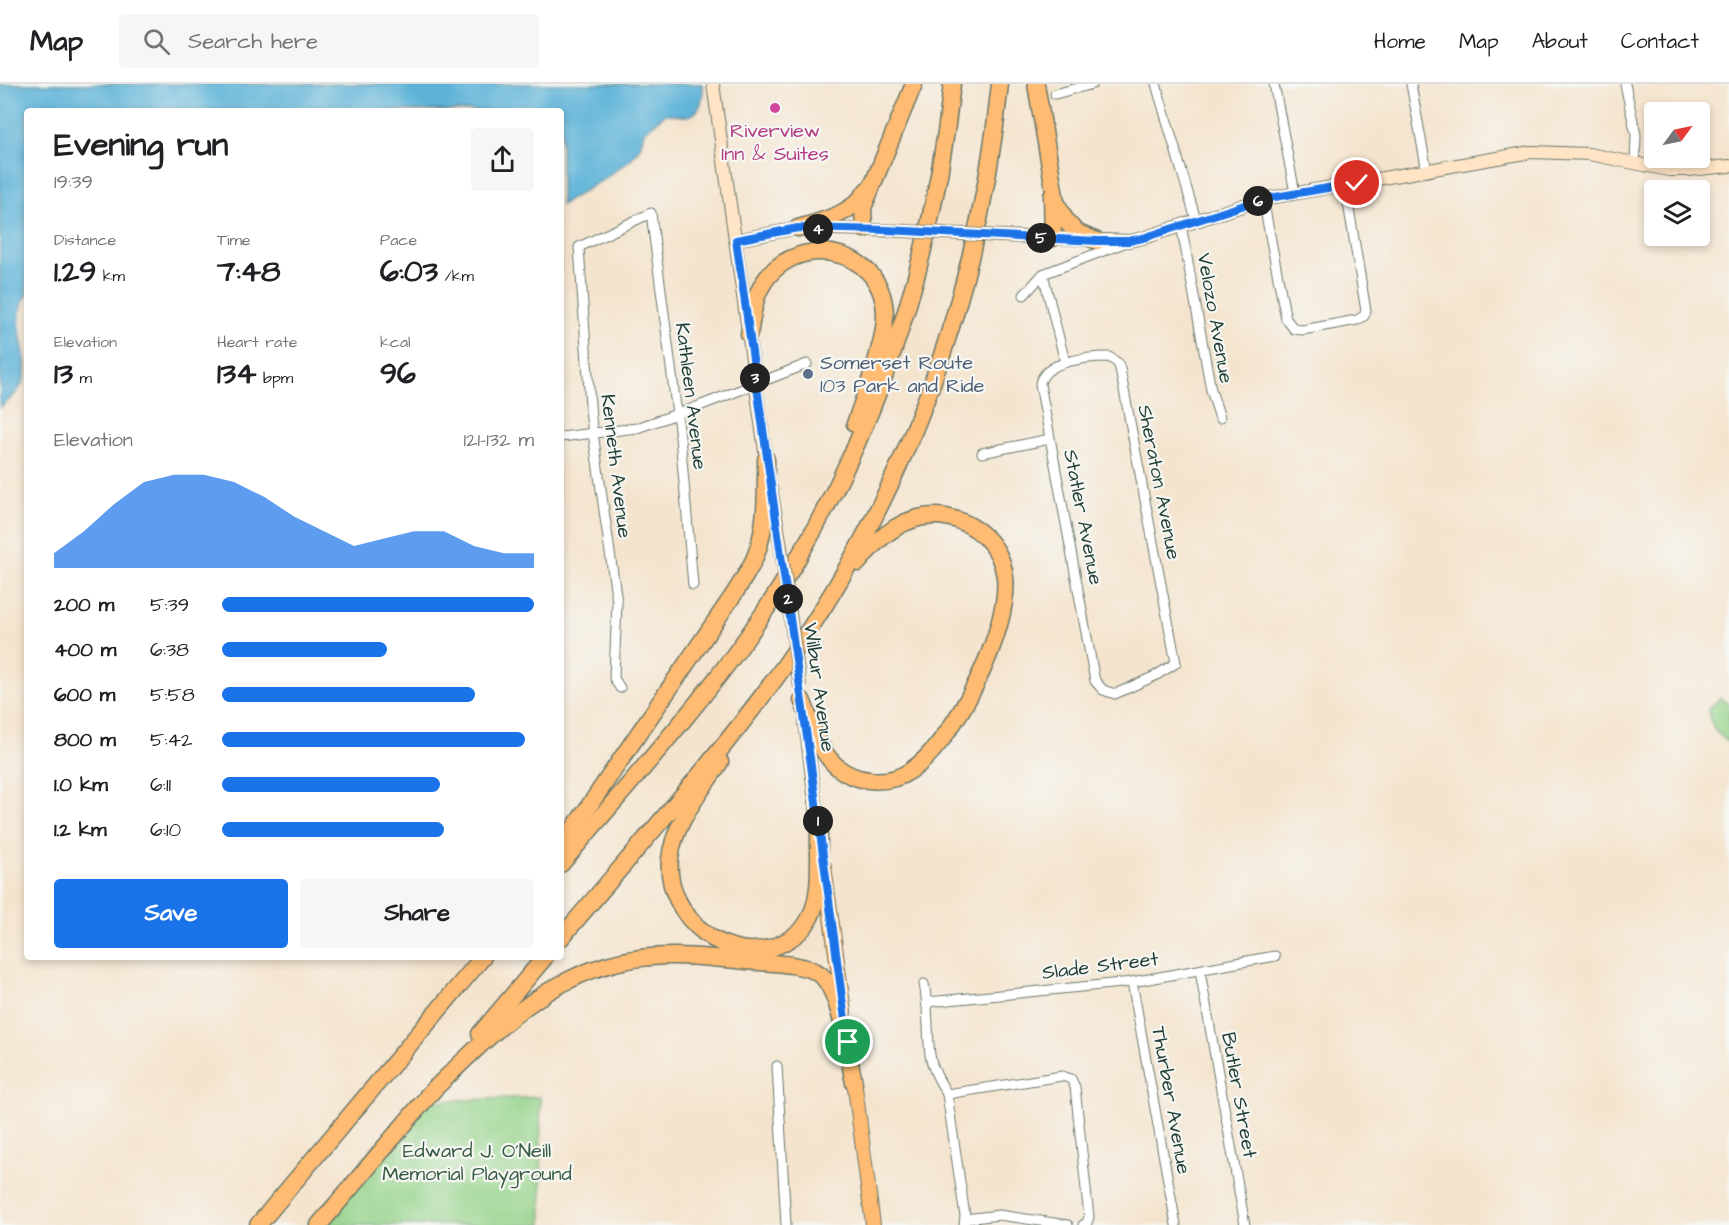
<!DOCTYPE html>
<html lang="en">
<head>
<meta charset="utf-8">
<style>
	:root { --surface:#fff; --page:#f6f6f6; --text:#202124; --muted:#757577; --line:#e0e0e0; --accent:#1a73e8 }
	body { margin:0; font-family:"Architects Daughter",sans-serif; background:var(--page); color:var(--text); height:100vh; display:flex; flex-direction:column; font-size:22px; white-space:nowrap }
	* { box-sizing:border-box; margin:0 }
	p { font-size:20px; color:var(--muted) }
	.icon { flex:none; width:33px; height:33px; fill:none; stroke:currentColor; stroke-width:2; stroke-linecap:round; stroke-linejoin:round }
	.map { position:relative; flex:1; overflow:hidden }
	.side { position:absolute; left:24px; top:24px; width:540px; height:852px; display:flex; flex-direction:column; background:var(--surface); border-radius:6px; box-shadow:0 3px 9px #0003 }
	.side>* { flex:none }
	.needle { width:39px; rotate:57deg }
	.fabs { position:absolute; left:1644px; top:18px; display:grid; gap:12px }
	.fabs a { display:grid; place-items:center; width:66px; height:66px; border-radius:6px; background:var(--surface); box-shadow:0 3px 9px #0003; font-size:30px }
	.pin { position:absolute; display:grid; place-items:center; width:51px; height:51px; color:#fff; margin:-26px; border:3px solid #fff; border-radius:50%; box-shadow:0 2px 6px #0007 }
	.km { position:absolute; width:30px; height:30px; margin:-15px; border-radius:50%; background:#222; color:#fff; font-size:16px; line-height:30px; text-align:center }
	.round { display:grid; place-items:center; flex:none; width:63px; height:63px; border-radius:6px; background:var(--page) }
	.summary { display:flex; align-items:center; justify-content:space-between; height:102px; padding:0 30px }
	h1 { font-size:33px; font-weight:700; line-height:45px }
	.figures { display:grid; grid-template-columns:repeat(3,1fr); gap:9px; height:102px; padding:6px 30px }
	.figures div { display:grid; align-content:center }
	.figures b { font-size:30px; font-weight:700 }
	.figures small { font-size:16px; font-weight:400 }
	.figures p { font-size:16px }
	.chart { height:168px; padding:12px 30px }
	.chart p { display:flex; justify-content:space-between }
	.chart svg { width:100%; height:108px; margin-top:6px; fill:var(--accent); opacity:.7 }
	.primary-button { display:flex; gap:12px; margin-top:auto; padding:12px 30px }
	.primary-button a { flex:1; height:69px; border-radius:6px; background:var(--accent); color:#fff; font-size:24px; font-weight:700; line-height:69px; text-align:center }
	.primary-button a+a { background:var(--page); color:var(--text) }
	ul { padding:0 30px; list-style:none; font-size:20px }
	li { display:grid; grid-template-columns:96px 72px 1fr; align-items:center; height:45px }
	li i { height:15px; border-radius:8px; background:var(--accent) }
	header { display:flex; align-items:center; gap:36px; box-sizing:border-box; height:84px; padding:0 30px; background:var(--surface); border-bottom:2px solid var(--line) }
	header strong { font-size:28px }
	nav { display:flex; gap:33px; margin-inline-start:auto; font-size:21px }
	.search { width:420px; height:54px; background:var(--page); display:flex; align-items:center; gap:15px; box-sizing:border-box; padding:0 21px; border-radius:6px; color:var(--muted); font-size:22px }
	.map>svg:first-child { display:block }
	.green { fill:#93d288; stroke:#59885e; stroke-width:1.5 }
	.water { fill:#5bb2d8; stroke:#3d7886; stroke-width:1.5 }
	.lines { fill:none; stroke-linecap:round; stroke-linejoin:round }
	.minor-casing { stroke:#6a776a; stroke-width:11 }
	.secondary-casing { stroke:#6a776a; stroke-width:14 }
	.primary-casing { stroke:#6a776a; stroke-width:16 }
	.motorway-casing { stroke:#6a776a; stroke-width:19 }
	.minor { stroke:#fff; stroke-width:9 }
	.secondary { stroke:#ffe4c6; stroke-width:12 }
	.primary { stroke:#febb71; stroke-width:14 }
	.motorway { stroke:#febb71; stroke-width:16 }
	.secondary-bridge-casing { stroke:#6a776a; stroke-width:14; stroke-linecap:butt }
	.secondary-bridge { stroke:#ffe4c6; stroke-width:12 }
	.route-casing { stroke:#fff; stroke-width:12 }
	.route { stroke:#1a73e8; stroke-width:8 }
	.hotel-dot { fill:#d1479c; stroke:#f6f6f2; stroke-width:2 }
	.service-dot { fill:#5c6f8a; stroke:#f6f6f2; stroke-width:2 }
	.labels { text-anchor:middle; stroke-width:4.5; stroke-linejoin:round; paint-order:stroke }
	.hotel-label { font-size:20px; fill:#b23c85; stroke:#f6f6f2 }
	.street-label { font-size:20px; fill:#1f3d34; stroke:#f6f6f2 }
	.service-label { font-size:20px; fill:#4e5e75; stroke:#f6f6f2; text-anchor:start }
	.park-label { font-size:20px; fill:#365b45; stroke:#f6f6f2 }
</style>
</head>
<body>
<header>
<strong>Map</strong>
<div class="search"><svg class="icon" aria-label="search" viewBox="0 0 24 24"><circle cx="10" cy="10" r="6"/><path d="M15 15l6 6"/></svg>Search here</div>
<nav><a>Home</a><a>Map</a><a>About</a><a>Contact</a></nav>
</header>
<div class="map">
<svg width="1729" height="1141" viewBox="0 0 1729 1141">
	<rect width="100%" height="100%" fill="#f6f6f2"/>
	<filter id="ink" filterUnits="userSpaceOnUse"><feTurbulence type="fractalNoise" baseFrequency=".0167" numOctaves="2"/><feDisplacementMap in="SourceGraphic" scale="12" xChannelSelector="R" yChannelSelector="G"/><feConvolveMatrix kernelMatrix="1 2 1 2 8 2 1 2 1" color-interpolation-filters="sRGB"/></filter>
	<filter id="wash" filterUnits="userSpaceOnUse"><feTurbulence type="fractalNoise" baseFrequency=".008" numOctaves="4" result="noise"/><feDisplacementMap in="SourceGraphic" scale="24" xChannelSelector="R" yChannelSelector="G"/><feGaussianBlur stdDeviation="1.35" result="paint"/><feColorMatrix in="noise" values="0 0 0 0 0 0 0 0 0 0 0 0 0 0 0 0 0 1.4 0 .05"/><feComposite in="paint" operator="in"/></filter>
	<g filter="url(#wash)">
		<rect width="100%" height="100%" fill="#f4e4ce"/>
		<!-- green -->
		<g class="green">
			<path d="M1721,614L1729,621V658C1716,650 1710,641 1708,625Z"/>
			<polygon points="540,1013 542,1141 309,1141 412,1018"/>
		</g>
		<!-- water -->
		<path class="water" d="M0,0H702C705,13 700,34 683,32C675,32 671,28 664,31L644,48L640,63L631,75L604,95L561,121V27H27V210C7,244 35,274 22,300C18,310 7,317 0,324Z"/>
	</g>
	<g filter="url(#ink)">
		<g class="lines">
			<defs>
				<g id="minor">
					<polyline points="1156,0 1196,136"/>
					<polyline points="1274,0 1295,109"/>
					<polyline points="1411,0 1427,88"/>
					<polyline points="1625,0 1636,51 1635,80"/>
					<polyline points="1055,10 1093,0"/>
					<polyline points="1263,115 1286,235 1294,245 1303,246 1357,236 1364,232 1366,227 1345,101"/>
					<polyline points="1181,140 1211,306 1220,334"/>
					<polyline points="1043,190 1065,278"/>
					<polyline points="1024,211 1043,190 1124,159"/>
					<path d="M1109,273L1118,279L1120,285L1176,579L1155,592L1115,610L1103,606L1095,597L1040,300C1044,276 1090,273 1109,273Z"/>
					<polyline points="561,353 637,344 694,324 807,280"/>
					<polyline points="982,369 1050,355"/>
					<polyline points="620,604 614,594 617,518 591,335 579,163 651,129 680,353 693,501"/>
					<polyline points="1200,887 1245,1141"/>
					<polyline points="1132,898 1176,1141"/>
					<path d="M924,900C929,924 927,947 930,971C932,985 940,998 947,1010L965,1132L964,1141"/>
					<polyline points="928,918 1132,898 1275,872"/>
					<polyline points="777,982 786,1141"/>
					<polyline points="947,1010 1062,992 1071,995 1075,1003 1089,1133 1087,1139 1083,1141"/>
					<polyline points="965,1135 999,1131 1068,1141"/>
				</g>
				<g id="secondary">
					<polyline points="713,0 767,381"/>
					<polyline points="1001,152 1129,157 1143,154 1263,115 1531,68 1589,70 1669,86 1688,86 1729,82"/>
					<polyline points="736,156 798,144 905,147"/>
					<polyline points="771,404 780,457"/>
					<polyline points="805,637 819,749"/>
				</g>
				<g id="primary">
					<polyline points="824,783 844,928"/>
					<polyline points="853,988 873,1141"/>
				</g>
				<g id="motorway">
					<polyline points="1036,0 1056,118 1066,137 1076,148 1097,157"/>
					<polyline points="1052,112 1053,154"/>
					<path d="M798,144C823,137 853,130 867,106"/>
					<polyline points="864,145 863,124 914,0"/>
					<path d="M749,250C752,236 753,218 760,205C789,146 883,160 885,230C886,258 864,312 855,340"/>
					<path d="M802,616C811,637 817,663 834,680C853,699 888,702 910,687C954,659 1011,545 1005,493C1001,460 976,439 946,433C909,427 879,452 858,479"/>
					<path d="M720,678C701,708 674,738 670,775C664,832 729,886 783,859C792,854 802,848 807,839C823,814 818,777 819,749"/>
					<path d="M561,763L734,510C742,497 752,483 757,468C767,439 766,406 766,375"/>
					<path d="M561,780C624,705 691,632 748,552C863,388 931,199 952,0"/>
					<path d="M561,854C636,765 715,678 783,584C906,411 979,210 1000,0"/>
					<polyline points="480,950 545,873"/>
					<path d="M427,1012C493,949 553,881 650,873C682,870 714,874 746,877C765,879 807,879 821,891C841,909 848,972 854,999"/>
					<polyline points="258,1141 483,873"/>
					<polyline points="319,1141 435,1004"/>
				</g>
			</defs>
			<!-- minor casing -->
			<use href="#minor" class="minor-casing"/>
			<!-- secondary casing -->
			<use href="#secondary" class="secondary-casing"/>
			<!-- primary casing -->
			<use href="#primary" class="primary-casing"/>
			<!-- motorway casing -->
			<use href="#motorway" class="motorway-casing"/>
			<!-- minor -->
			<use href="#minor" class="minor"/>
			<!-- secondary -->
			<use href="#secondary" class="secondary"/>
			<!-- primary -->
			<use href="#primary" class="primary"/>
			<!-- motorway -->
			<use href="#motorway" class="motorway"/>
			<defs>
				<g id="secondary-bridge">
					<polyline points="905,147 1001,152"/>
					<polyline points="780,457 800,603"/>
				</g>
			</defs>
			<!-- secondary-bridge casing -->
			<use href="#secondary-bridge" class="secondary-bridge-casing"/>
			<!-- secondary-bridge -->
			<use href="#secondary-bridge" class="secondary-bridge"/>
		</g>
	</g>
	<g class="lines" filter="url(#ink)">
		<defs>
			<polyline id="route" points="848,958 810,674 736,156 798,144 887,146 1097,157 1129,157 1143,154 1263,115 1357,99"/>
		</defs>
		<!-- route casing -->
		<use href="#route" class="route-casing"/>
		<!-- route -->
		<use href="#route" class="route"/>
	</g>
	<!-- markers -->
	<circle class="hotel-dot" cx="775" cy="24" r="6"/>
	<circle class="service-dot" cx="808" cy="290" r="6"/>
	<g class="labels">
		<!-- hotel labels -->
		<g class="hotel-label">
			<text x="775" y="53">Riverview<tspan x="775" dy="23">Inn &amp; Suites</tspan></text>
		</g>
		<!-- street labels -->
		<g class="street-label">
			<text transform="translate(1216 234) rotate(80)" y="7">Velozo Avenue</text>
			<text transform="translate(692 312) rotate(83)" y="7">Kathleen Avenue</text>
			<text transform="translate(617 382) rotate(83)" y="7">Kenneth Avenue</text>
			<text transform="translate(1160 398) rotate(79)" y="7">Sheraton Avenue</text>
			<text transform="translate(1084 433) rotate(79)" y="7">Statler Avenue</text>
			<text transform="translate(820 603) rotate(82)" y="7">Wilbur Avenue</text>
			<text transform="translate(1100 881) rotate(-7)" y="7">Slade Street</text>
			<text transform="translate(1240 1011) rotate(80)" y="7">Butler Street</text>
			<text transform="translate(1172 1016) rotate(80)" y="7">Thurber Avenue</text>
		</g>
		<!-- service labels -->
		<g class="service-label">
			<text x="820" y="285">Somerset Route<tspan x="820" dy="23">103 Park and Ride</tspan></text>
		</g>
		<!-- park labels -->
		<g class="park-label">
			<text x="477" y="1073">Edward J. O'Neill<tspan x="477" dy="23">Memorial Playground</tspan></text>
		</g>
	</g>
</svg>
<div class="fabs">
<a><svg class="needle" viewBox="-14 -14 28 28"><path d="M0-13l5 13h-10z" fill="#e53935"/><path d="M0 13l5-13h-10z" fill="#757577"/></svg></a>
<a><svg class="icon" aria-label="layers" viewBox="0 0 24 24"><path d="M12 4l9 5-9 5-9-5zM3 14l9 5 9-5"/></svg></a>
</div>
<div class="pin" style="left:848px;top:958px;background:#1e9e55"><svg class="icon" aria-label="arrive" viewBox="0 0 24 24"><path d="M6 21V4h12l-3 4 3 4H6"/></svg></div>
<div class="pin" style="left:1357px;top:99px;background:#d93025"><svg class="icon" aria-label="check" viewBox="0 0 24 24"><path d="M5 12l5 5 9-10"/></svg></div>
<b class="km" style="left:818px;top:737px">1</b>
<b class="km" style="left:788px;top:515px">2</b>
<b class="km" style="left:755px;top:294px">3</b>
<b class="km" style="left:818px;top:145px">4</b>
<b class="km" style="left:1041px;top:154px">5</b>
<b class="km" style="left:1258px;top:117px">6</b>
<section class="side">
<div class="summary"><div><h1>Evening run</h1><p>19:39</p></div><a class="round"><svg class="icon" aria-label="share" viewBox="0 0 24 24"><path d="M12 15V3M7 8l5-5 5 5M5 13v7h14v-7"/></svg></a></div>
<div class="figures">
<div><p>Distance</p><b>1.29<small> km</small></b></div>
<div><p>Time</p><b>7:48</b></div>
<div><p>Pace</p><b>6:03<small> /km</small></b></div>
</div>
<div class="figures">
<div><p>Elevation</p><b>13<small> m</small></b></div>
<div><p>Heart rate</p><b>134<small> bpm</small></b></div>
<div><p>kcal</p><b>96</b></div>
</div>
<div class="chart"><p><span>Elevation</span>121–132 m</p>
<svg viewBox="0 0 160 44" preserveAspectRatio="none"><path d="M0 44V38L10 29L20 18L30 9L40 6L50 6L60 9L70 15L80 23L90 29L100 35L110 32L120 29L130 29L140 35L150 38L160 38V44z"/></svg>
</div>
<ul>
<li><b>200 m</b>5:39<i style="width:100%"></i></li>
<li><b>400 m</b>6:38<i style="width:53%"></i></li>
<li><b>600 m</b>5:58<i style="width:81%"></i></li>
<li><b>800 m</b>5:42<i style="width:97%"></i></li>
<li><b>1.0 km</b>6:11<i style="width:70%"></i></li>
<li><b>1.2 km</b>6:10<i style="width:71%"></i></li>
</ul>
<div class="primary-button"><a>Save</a><a>Share</a></div>
</section>
</div>
</body>
</html>
